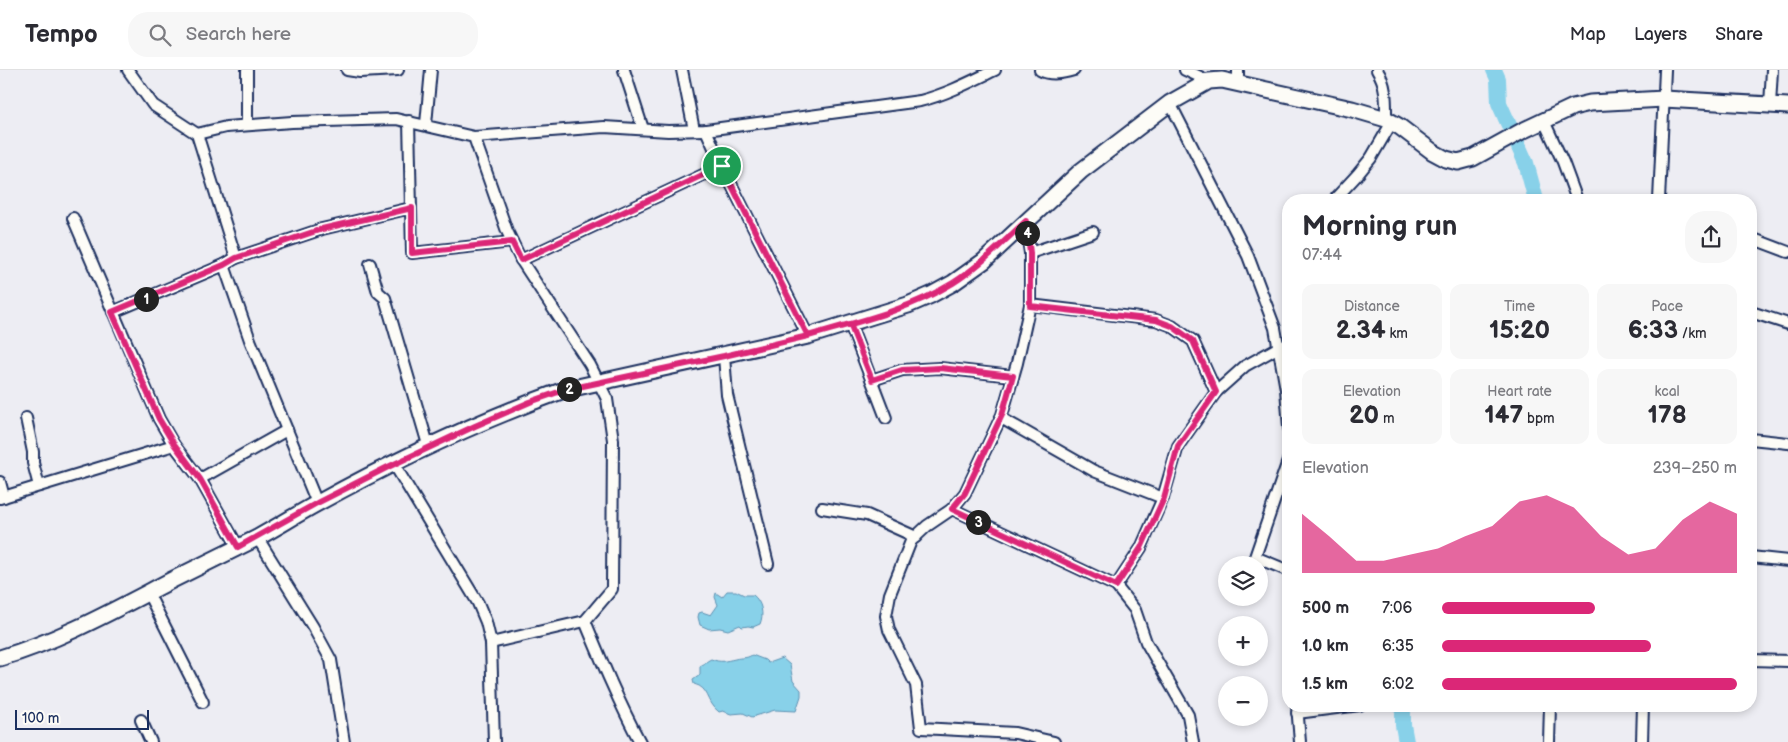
<!DOCTYPE html>
<html lang="en">
<head>
<meta charset="utf-8">
<style>
	:root { --surface:#fff; --page:#f7f7f7; --text:#2b2b33; --muted:#7c7c81; --line:#e1e1e2; --accent:#db2777 }
	body { margin:0; font-family:"Balsamiq Sans",sans-serif; background:var(--page); color:var(--text); height:100vh; display:flex; flex-direction:column; font-size:19px; white-space:nowrap }
	* { box-sizing:border-box; margin:0 }
	p { font-size:16px; color:var(--muted) }
	.icon { flex:none; width:28px; height:28px; fill:none; stroke:currentColor; stroke-width:2; stroke-linecap:round; stroke-linejoin:round }
	.map { position:relative; flex:1; overflow:hidden }
	.sheet { position:absolute; left:1282px; top:124px; width:475px; height:518px; display:flex; flex-direction:column; background:var(--surface); border-radius:20px; box-shadow:0 2px 8px #0003 }
	.sheet>* { flex:none }
	.controls { position:absolute; left:1218px; top:486px; display:grid; gap:10px }
	.controls a { display:grid; place-items:center; width:50px; height:50px; border-radius:50%; background:var(--surface); box-shadow:0 2px 8px #0003; font-size:25px }
	.scale { position:absolute; left:15px; bottom:12px; width:134px; box-sizing:border-box; padding-left:5px; border:2px solid #1b2f5e; border-top:0; font-size:14px; line-height:18px; white-space:nowrap; color:#1b2f5e; -webkit-text-stroke:4px #fdfcf7; paint-order:stroke }
	.pin { position:absolute; display:grid; place-items:center; width:42px; height:42px; color:#fff; margin:-21px; border:2px solid #fff; border-radius:50%; box-shadow:0 1px 5px #0007 }
	.km { position:absolute; width:25px; height:25px; margin:-12px; border-radius:50%; background:#222; color:#fff; font-size:14px; line-height:25px; text-align:center }
	.round { display:grid; place-items:center; flex:none; width:52px; height:52px; border-radius:20px; background:var(--page) }
	.overview { display:flex; align-items:center; justify-content:space-between; height:85px; padding:0 20px }
	h1 { font-size:28px; font-weight:800; line-height:38px }
	.metrics { display:grid; grid-template-columns:repeat(3,1fr); gap:8px; height:85px; padding:5px 20px }
	.metrics div { display:grid; align-content:center; border-radius:12px; background:var(--page); text-align:center }
	.metrics b { font-size:25px; font-weight:800 }
	.metrics small { font-size:14px; font-weight:400 }
	.metrics p { font-size:14px }
	.chart { height:140px; padding:10px 20px }
	.chart p { display:flex; justify-content:space-between }
	.chart svg { width:100%; height:90px; margin-top:5px; fill:var(--accent); opacity:.7 }
	ul { padding:0 20px; list-style:none; font-size:16px }
	li { display:grid; grid-template-columns:80px 60px 1fr; align-items:center; height:38px }
	li i { height:12px; border-radius:6px; background:var(--accent) }
	header { display:flex; align-items:center; gap:30px; box-sizing:border-box; height:70px; padding:0 25px; background:var(--surface); border-bottom:1px solid var(--line) }
	header strong { font-size:24px }
	nav { display:flex; gap:28px; margin-inline-start:auto; font-size:18px }
	.search { width:350px; height:45px; background:var(--page); display:flex; align-items:center; gap:12px; box-sizing:border-box; padding:0 18px; border-radius:20px; color:var(--muted); font-size:19px }
	.map>svg:first-child { display:block }
	.water { fill:#88d1e9; stroke:#5c90b1 }
	.lines { fill:none; stroke-linecap:round; stroke-linejoin:round }
	.river { stroke:#88d1e9; stroke-width:16 }
	.street-casing { stroke:#1b2f5e; stroke-width:14 }
	.secondary-casing { stroke:#1b2f5e; stroke-width:19 }
	.street { stroke:#fdfcf7; stroke-width:10 }
	.secondary { stroke:#fdfcf7; stroke-width:15 }
	.route-casing { stroke:#fff; stroke-width:10 }
	.route { stroke:#db2777; stroke-width:6 }
</style>
</head>
<body>
<header>
<strong>Tempo</strong>
<div class="search"><svg class="icon" aria-label="search" viewBox="0 0 24 24"><circle cx="10" cy="10" r="6"/><path d="M15 15l6 6"/></svg>Search here</div>
<nav><a>Map</a><a>Layers</a><a>Share</a></nav>
</header>
<div class="map">
<svg width="1788" height="672" viewBox="0 0 1788 672">
	<rect width="100%" height="100%" fill="#ededf3"/>
	<filter id="ink" filterUnits="userSpaceOnUse"><feTurbulence type="fractalNoise" baseFrequency=".02" numOctaves="2"/><feDisplacementMap in="SourceGraphic" scale="10" xChannelSelector="R" yChannelSelector="G"/><feConvolveMatrix kernelMatrix="1 2 1 2 8 2 1 2 1" color-interpolation-filters="sRGB"/></filter>
	<g filter="url(#ink)">
		<!-- water -->
		<g class="water">
			<path d="M727,521H736L744,525H753C762,532 764,545 760,554L753,557L748,556L742,557L740,555L728,560L720,558L709,559L700,555L698,547L699,543L702,542L711,545L718,535L715,527L716,523L722,527Z"/>
			<path d="M752,585L765,590L768,593L782,588L790,595L793,611L801,620V626L796,641L775,640L752,647L743,643L731,644L723,641L719,642C706,632 710,618 694,614L693,610L700,605V596C705,594 706,591 711,589C721,593 725,591 735,589C742,587 746,589 752,585Z"/>
		</g>
		<g class="lines">
			<!-- river -->
			<g class="river">
				<polyline points="1494,0 1498,9 1499,33 1526,93 1536,130"/>
				<polyline points="1403,635 1403,655 1406,672"/>
			</g>
			<defs>
				<g id="street">
					<polyline points="128,0 153,35 197,64 236,188"/>
					<polyline points="247,0 247,55"/>
					<polyline points="347,0 360,2 398,0"/>
					<polyline points="624,0 643,59"/>
					<polyline points="682,0 694,60"/>
					<path d="M1040,0C1051,6 1063,3 1074,0"/>
					<polyline points="1185,0 1209,11"/>
					<path d="M1377,0C1387,15 1386,32 1386,49"/>
					<polyline points="1238,13 1238,0"/>
					<polyline points="1170,33 1248,186 1275,258 1286,319 1289,358"/>
					<polyline points="1770,35 1772,0"/>
					<polyline points="409,51 412,183 512,172"/>
					<polyline points="1544,51 1563,92 1577,130"/>
					<polyline points="426,54 431,0"/>
					<polyline points="706,60 722,96 808,266"/>
					<polyline points="197,64 226,57 292,52 396,49 474,67 507,161 521,190 590,295 607,329 613,370 612,519 585,551 491,573"/>
					<path d="M474,67L604,57L668,61L706,60L920,31C947,24 970,12 995,0"/>
					<polyline points="1334,130 1358,104 1371,88 1392,52"/>
					<polyline points="1659,130 1665,0"/>
					<polyline points="73,148 159,349 174,375 200,409 238,477"/>
					<polyline points="1025,151 1030,183 1030,235 1017,293 1002,345 965,423 952,439 927,456 911,471 890,524 886,546 889,560 916,615 921,658 1015,663 1054,672"/>
					<polyline points="1751,168 1788,182"/>
					<polyline points="1030,183 1093,162"/>
					<polyline points="521,190 722,96"/>
					<polyline points="370,194 378,222 385,228 429,378"/>
					<polyline points="224,195 250,270 317,433"/>
					<polyline points="1030,235 1156,250 1172,256 1193,271 1216,322"/>
					<polyline points="113,242 224,195 236,188 322,159 411,138"/>
					<polyline points="1751,242 1788,254"/>
					<polyline points="850,254 886,348"/>
					<polyline points="724,286 727,325 768,494"/>
					<polyline points="872,310 902,300 940,298 1013,306"/>
					<polyline points="26,348 33,382 33,393 39,416"/>
					<polyline points="1001,348 1094,401 1163,428"/>
					<polyline points="1751,369 1788,373"/>
					<polyline points="1289,388 1255,487 1289,501"/>
					<polyline points="394,394 478,533 486,552 491,573 494,672"/>
					<polyline points="200,409 287,360"/>
					<polyline points="0,412 4,427"/>
					<polyline points="0,428 174,375"/>
					<polyline points="822,438 867,445 916,467"/>
					<polyline points="952,439 1116,516 1135,540 1146,572 1188,645 1193,672"/>
					<polyline points="257,467 313,557 331,590 344,672"/>
					<polyline points="1751,487 1788,491"/>
					<polyline points="1116,516 1141,478 1163,428 1178,376 1216,322 1245,296 1279,277 1289,274"/>
					<polyline points="148,523 203,632"/>
					<path d="M585,551C602,592 619,633 640,672"/>
					<polyline points="1751,590 1788,591"/>
					<polyline points="1297,635 1300,672"/>
					<polyline points="1297,643 1360,635"/>
					<polyline points="141,650 151,672"/>
					<polyline points="1549,672 1550,635"/>
					<polyline points="1642,672 1643,635"/>
				</g>
				<path id="secondary" d="M0,588C61,570 116,539 172,510C200,496 229,482 257,468C277,457 296,445 316,434C394,391 481,350 564,320L808,266L908,235L931,225L953,213L984,191L1081,101L1170,33L1209,11L1222,10L1352,39L1386,49L1400,57L1433,82L1446,89L1458,92L1473,88L1522,61L1573,37L1590,33L1664,29L1788,36"/>
			</defs>
			<!-- street casing -->
			<use href="#street" class="street-casing"/>
			<!-- secondary casing -->
			<use href="#secondary" class="secondary-casing"/>
			<!-- street -->
			<use href="#street" class="street"/>
			<!-- secondary -->
			<use href="#secondary" class="secondary"/>
		</g>
	</g>
	<g class="lines" filter="url(#ink)">
		<defs>
			<path id="route" d="M722,96L521,190L512,172L412,183V138L322,159L236,188L224,195L112,242L159,349L174,374L200,409L238,477L317,433L388,397L475,356L530,332L564,320L724,286L808,266L850,254L872,310L902,300L940,298L1013,306L1002,345L965,423L952,439L1116,516L1141,478L1164,428L1178,376L1216,322L1193,271L1172,256L1156,250L1030,236V183L1026,151C1002,173 980,196 953,213C909,240 857,252 808,266L722,96"/>
		</defs>
		<!-- route casing -->
		<use href="#route" class="route-casing"/>
		<!-- route -->
		<use href="#route" class="route"/>
	</g>
</svg>
<div class="controls">
<a><svg class="icon" aria-label="layers" viewBox="0 0 24 24"><path d="M12 4l9 5-9 5-9-5zM3 14l9 5 9-5"/></svg></a>
<a>+</a>
<a>−</a>
</div>
<div class="scale">100 m</div>
<div class="pin" style="left:722px;top:96px;background:#1e9e55"><svg class="icon" aria-label="arrive" viewBox="0 0 24 24"><path d="M6 21V4h12l-3 4 3 4H6"/></svg></div>
<b class="km" style="left:146px;top:229px">1</b>
<b class="km" style="left:569px;top:319px">2</b>
<b class="km" style="left:978px;top:452px">3</b>
<b class="km" style="left:1027px;top:163px">4</b>
<section class="sheet">
<div class="overview"><div><h1>Morning run</h1><p>07:44</p></div><a class="round"><svg class="icon" aria-label="share" viewBox="0 0 24 24"><path d="M12 15V3M7 8l5-5 5 5M5 13v7h14v-7"/></svg></a></div>
<div class="metrics">
<div><p>Distance</p><b>2.34<small> km</small></b></div>
<div><p>Time</p><b>15:20</b></div>
<div><p>Pace</p><b>6:33<small> /km</small></b></div>
</div>
<div class="metrics">
<div><p>Elevation</p><b>20<small> m</small></b></div>
<div><p>Heart rate</p><b>147<small> bpm</small></b></div>
<div><p>kcal</p><b>178</b></div>
</div>
<div class="chart"><p><span>Elevation</span>239–250 m</p>
<svg viewBox="0 0 160 44" preserveAspectRatio="none"><path d="M0 44V15L10 26L20 38L30 38L40 35L50 32L60 26L70 21L80 9L90 6L100 12L110 26L120 35L130 32L140 18L150 9L160 15V44z"/></svg>
</div>
<ul>
<li><b>500 m</b>7:06<i style="width:52%"></i></li>
<li><b>1.0 km</b>6:35<i style="width:71%"></i></li>
<li><b>1.5 km</b>6:02<i style="width:100%"></i></li>
</ul>
</section>
</div>
</body>
</html>
